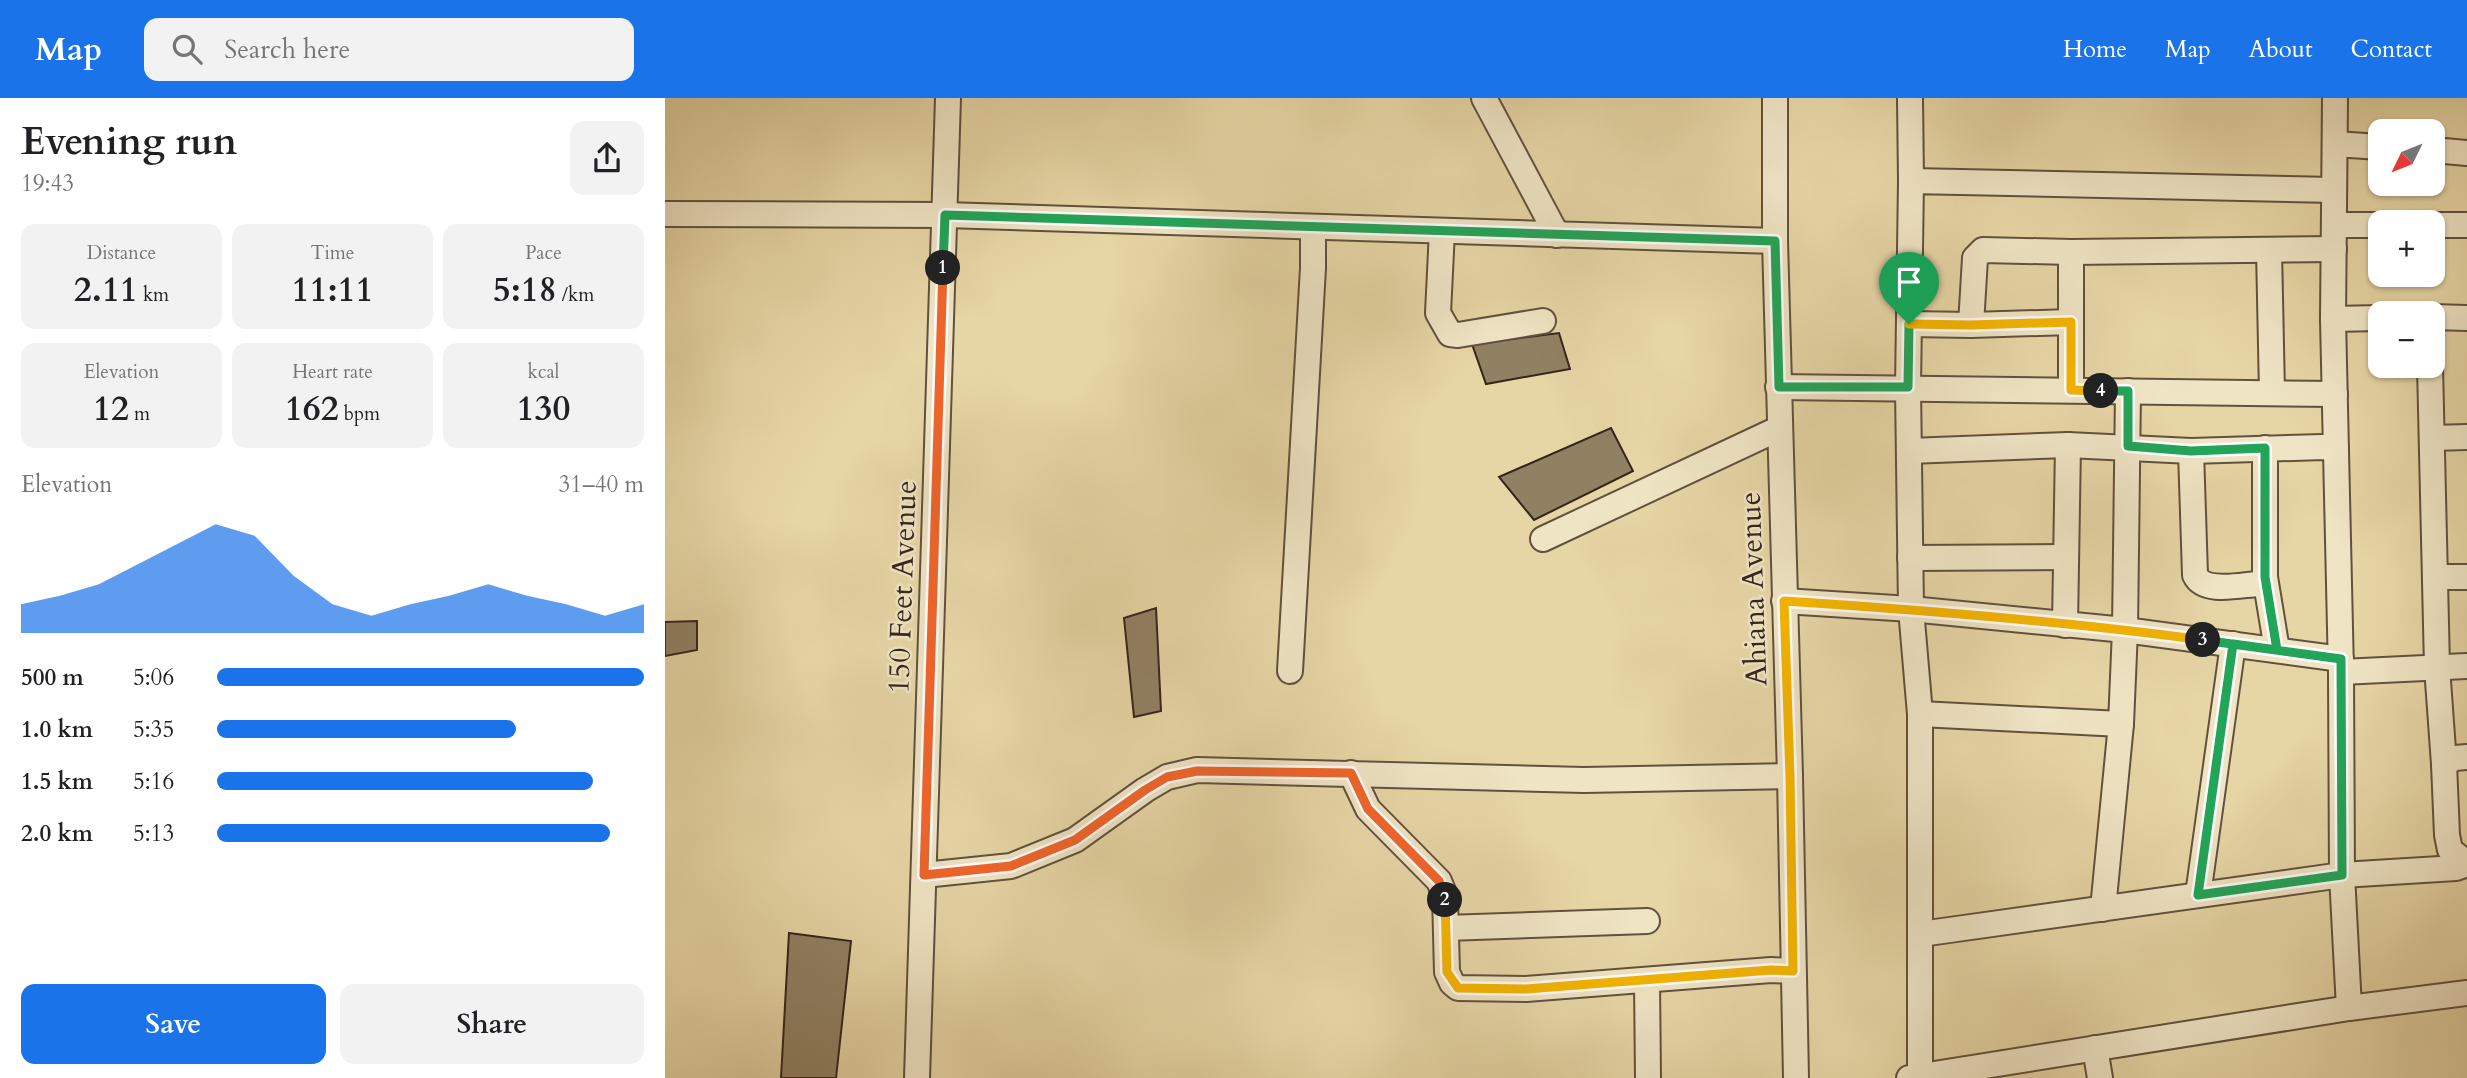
<!DOCTYPE html>
<html lang="en">
<head>
<meta charset="utf-8">
<style>
	:root { --surface:#fff; --page:#f2f2f2; --text:#202124; --muted:#757577; --accent:#1a73e8 }
	body { margin:0; font-family:Cardo,serif; background:var(--page); color:var(--text); height:100vh; display:flex; flex-direction:column; font-size:26px; white-space:nowrap }
	* { box-sizing:border-box; margin:0 }
	p { font-size:23px; color:var(--muted) }
	.icon { flex:none; width:38px; height:38px; fill:none; stroke:currentColor; stroke-width:2; stroke-linecap:round; stroke-linejoin:round }
	.map { position:relative; flex:1; overflow:hidden }
	.details { display:flex; flex-direction:column; background:var(--surface); width:665px }
	.details>* { flex:none }
	.needle { width:46px; rotate:227deg }
	.buttons { position:absolute; left:1703px; top:21px; display:grid; gap:14px }
	.buttons a { display:grid; place-items:center; width:77px; height:77px; border-radius:14px; background:var(--surface); box-shadow:0 2px 5px #0004; font-size:35px }
	.pin { position:absolute; display:grid; place-items:center; width:60px; height:60px; color:#fff; margin:-72px -30px; border-radius:50% 50% 50% 0; rotate:-45deg; box-shadow:0 0 7px #0007 }
	.pin .icon { rotate:45deg }
	.km { position:absolute; width:35px; height:35px; margin:-18px; border-radius:50%; background:#222; color:#fff; font-size:19px; line-height:35px; text-align:center }
	.round { display:grid; place-items:center; flex:none; width:74px; height:74px; border-radius:14px; background:var(--page) }
	.headline { display:flex; align-items:center; justify-content:space-between; height:119px; padding:0 21px }
	h1 { font-size:38px; font-weight:700; line-height:52px }
	.metrics { display:grid; grid-template-columns:repeat(3,1fr); gap:10px; height:119px; padding:7px 21px }
	.metrics div { display:grid; align-content:center; border-radius:14px; background:var(--page); text-align:center }
	.metrics b { font-size:35px; font-weight:700 }
	.metrics small { font-size:19px; font-weight:400 }
	.metrics p { font-size:19px }
	.chart { height:196px; padding:14px 21px }
	.chart p { display:flex; justify-content:space-between }
	.chart svg { width:100%; height:126px; margin-top:7px; fill:var(--accent); opacity:.7 }
	.primary-button { display:flex; gap:14px; margin-top:auto; padding:14px 21px }
	.primary-button a { flex:1; height:80px; border-radius:14px; background:var(--accent); color:#fff; font-size:28px; font-weight:700; line-height:80px; text-align:center }
	.primary-button a+a { background:var(--page); color:var(--text) }
	ul { padding:0 21px; list-style:none; font-size:23px }
	li { display:grid; grid-template-columns:112px 84px 1fr; align-items:center; height:52px }
	li i { height:18px; border-radius:9px; background:var(--accent) }
	header { display:flex; align-items:center; gap:42px; box-sizing:border-box; height:98px; padding:0 35px; background:var(--accent); color:#fff }
	header strong { font-size:33px }
	nav { display:flex; gap:38px; margin-inline-start:auto; font-size:24px }
	.search { width:490px; height:63px; background:var(--page); display:flex; align-items:center; gap:18px; box-sizing:border-box; padding:0 24px; border-radius:14px; color:var(--muted); font-size:26px }
	main { display:flex; flex:1; min-height:0 }
	.map>svg:first-child { display:block }
	.building { fill:#918163; stroke:#35251c; stroke-width:2 }
	.lines { fill:none; stroke-linecap:round; stroke-linejoin:round }
	.minor-casing { stroke:#61513e; stroke-width:28 }
	.minor { stroke:#efe4c4; stroke-width:24 }
	.split-1-casing { stroke:#fff; stroke-width:14 }
	.split-2-casing { stroke:#fff; stroke-width:14 }
	.split-3-casing { stroke:#fff; stroke-width:14 }
	.split-4-casing { stroke:#fff; stroke-width:14 }
	.split-5-casing { stroke:#fff; stroke-width:14 }
	.split-1 { stroke:#22a559; stroke-width:9 }
	.split-2 { stroke:#f0652b; stroke-width:9 }
	.split-3 { stroke:#f5b400; stroke-width:9 }
	.split-4 { stroke:#22a559; stroke-width:9 }
	.split-5 { stroke:#f5b400; stroke-width:9 }
	.labels { text-anchor:middle; stroke-width:5; stroke-linejoin:round; paint-order:stroke }
	.street-label { font-size:30px; fill:#35251c; stroke:#efe4c4 }
</style>
</head>
<body>
<header>
<strong>Map</strong>
<div class="search"><svg class="icon" aria-label="search" viewBox="0 0 24 24"><circle cx="10" cy="10" r="6"/><path d="M15 15l6 6"/></svg>Search here</div>
<nav><a>Home</a><a>Map</a><a>About</a><a>Contact</a></nav>
</header>
<main>
<section class="details">
<div class="headline"><div><h1>Evening run</h1><p>19:43</p></div><a class="round"><svg class="icon" aria-label="share" viewBox="0 0 24 24"><path d="M12 15V3M7 8l5-5 5 5M5 13v7h14v-7"/></svg></a></div>
<div class="metrics">
<div><p>Distance</p><b>2.11<small> km</small></b></div>
<div><p>Time</p><b>11:11</b></div>
<div><p>Pace</p><b>5:18<small> /km</small></b></div>
</div>
<div class="metrics">
<div><p>Elevation</p><b>12<small> m</small></b></div>
<div><p>Heart rate</p><b>162<small> bpm</small></b></div>
<div><p>kcal</p><b>130</b></div>
</div>
<div class="chart"><p><span>Elevation</span>31–40 m</p>
<svg viewBox="0 0 160 44" preserveAspectRatio="none"><path d="M0 44V34L10 31L20 27L30 20L40 13L50 6L60 10L70 24L80 34L90 38L100 34L110 31L120 27L130 31L140 34L150 38L160 34V44z"/></svg>
</div>
<ul>
<li><b>500 m</b>5:06<i style="width:100%"></i></li>
<li><b>1.0 km</b>5:35<i style="width:70%"></i></li>
<li><b>1.5 km</b>5:16<i style="width:88%"></i></li>
<li><b>2.0 km</b>5:13<i style="width:92%"></i></li>
</ul>
<div class="primary-button"><a>Save</a><a>Share</a></div>
</section>
<div class="map">
<svg width="1802" height="980" viewBox="0 0 1802 980">
	<rect width="100%" height="100%" fill="#e6d5a5"/>
	<filter id="stains"><feTurbulence type="fractalNoise" baseFrequency=".00286" numOctaves="4"/><feColorMatrix values="0 0 0 0 .2 0 0 0 0 .09 0 0 0 0 .02 0 0 0 .5 -.17"/></filter>
	<radialGradient id="worn" r=".72"><stop offset=".6" stop-color="#630" stop-opacity="0"/><stop offset="1" stop-color="#630" stop-opacity=".3"/></radialGradient>
	<!-- building -->
	<g class="building">
		<polygon points="894,235 905,271 821,286 807,246"/>
		<polygon points="946,330 968,373 869,422 834,379"/>
		<polygon points="491,510 496,613 469,619 459,520"/>
		<polygon points="32,523 32,552 0,558 0,524"/>
		<polygon points="124,835 186,843 171,980 116,980"/>
	</g>
	<g class="lines">
		<defs>
			<g id="minor">
				<polyline points="819,0 892,137"/>
				<polyline points="1110,0 1110,143 1125,678 1131,980"/>
				<polyline points="1245,0 1246,83"/>
				<polyline points="1670,0 1668,221 1676,574 1677,777 1684,910"/>
				<polyline points="1670,46 1715,49"/>
				<polyline points="1768,52 1802,55"/>
				<polyline points="0,116 280,117 1110,143"/>
				<polyline points="1669,127 1715,127"/>
				<polyline points="1768,127 1802,127"/>
				<polyline points="777,133 773,215 785,236 793,237 878,223"/>
				<polyline points="1604,152 1607,295"/>
				<polyline points="1768,219 1802,220"/>
				<polyline points="1668,221 1715,220"/>
				<polyline points="1244,226 1306,227 1406,224"/>
				<polyline points="1306,227 1310,160 1318,152 1406,154 1669,151"/>
				<polyline points="1765,268 1772,569 1779,666"/>
				<polyline points="1113,289 1670,296"/>
				<polyline points="1406,292 1406,154"/>
				<polyline points="1767,340 1802,339"/>
				<path d="M1244,353L1403,347L1526,353L1530,477C1539,496 1575,487 1593,486L1600,479V350"/>
				<polyline points="1526,353 1658,349 1671,351"/>
				<polyline points="878,441 1115,330"/>
				<polyline points="1245,460 1401,459"/>
				<polyline points="1600,479 1612,552"/>
				<polyline points="1770,479 1802,479"/>
				<polyline points="1119,503 1246,511 1460,532 1463,293"/>
				<polyline points="1400,527 1403,347"/>
				<polyline points="625,573 648,170 648,129"/>
				<polyline points="1676,574 1802,568"/>
				<polyline points="1255,616 1456,626"/>
				<polyline points="1802,659 1790,660 1779,666 1782,737 1785,752 1802,765"/>
				<polyline points="686,675 703,711 774,783 780,798 782,874 787,885 793,890 861,891 1106,872 1128,873"/>
				<polyline points="259,777 346,768 410,742 480,692 502,679 532,672 919,682 1125,678"/>
				<polyline points="1533,797 1568,546"/>
				<polyline points="1438,811 1456,626 1460,532 1676,561"/>
				<polyline points="781,830 982,823"/>
				<polyline points="1256,836 1677,777 1791,770 1802,766"/>
				<polyline points="982,883 983,980"/>
				<polyline points="1430,950 1435,980"/>
				<polyline points="1255,978 1255,616 1246,511 1243,289 1246,83 1669,92"/>
				<polyline points="252,980 283,0"/>
				<polyline points="1244,980 1684,910 1802,895"/>
			</g>
		</defs>
		<!-- minor casing -->
		<use href="#minor" class="minor-casing"/>
		<!-- minor -->
		<use href="#minor" class="minor"/>
	</g>
	<g class="lines">
		<defs>
			<polyline id="split-1" points="278,170 280,117 1110,143 1114,289 1243,289 1244,226"/>
			<polyline id="split-2" points="278,170 259,777 346,768 410,742 480,692 502,679 532,673 686,675 703,711 774,783 780,802"/>
			<path id="split-3" d="M780,802L782,874L793,890L861,891L1106,872L1128,873L1125,678L1119,503C1259,512 1399,523 1538,542"/>
			<polyline id="split-4" points="1436,293 1463,293 1463,348 1526,353 1600,350 1600,479 1612,552 1568,546 1533,797 1677,777 1676,561 1538,542"/>
			<polyline id="split-5" points="1244,226 1306,227 1406,224 1406,292 1436,293"/>
		</defs>
		<!-- split-1 casing -->
		<use href="#split-1" class="split-1-casing"/>
		<!-- split-2 casing -->
		<use href="#split-2" class="split-2-casing"/>
		<!-- split-3 casing -->
		<use href="#split-3" class="split-3-casing"/>
		<!-- split-4 casing -->
		<use href="#split-4" class="split-4-casing"/>
		<!-- split-5 casing -->
		<use href="#split-5" class="split-5-casing"/>
		<!-- split-1 -->
		<use href="#split-1" class="split-1"/>
		<!-- split-2 -->
		<use href="#split-2" class="split-2"/>
		<!-- split-3 -->
		<use href="#split-3" class="split-3"/>
		<!-- split-4 -->
		<use href="#split-4" class="split-4"/>
		<!-- split-5 -->
		<use href="#split-5" class="split-5"/>
	</g>
	<g class="labels">
		<!-- street labels -->
		<g class="street-label">
			<text transform="translate(237 489) rotate(-88)" y="10">150 Feet Avenue</text>
			<text transform="translate(1088 491) rotate(-92)" y="10">Ahiana Avenue</text>
		</g>
	</g>
	<rect width="100%" height="100%" filter="url(#stains)"/>
	<rect width="100%" height="100%" fill="url(#worn)"/>
</svg>
<div class="buttons">
<a><svg class="needle" viewBox="-14 -14 28 28"><path d="M0-13l5 13h-10z" fill="#e53935"/><path d="M0 13l5-13h-10z" fill="#757577"/></svg></a>
<a>+</a>
<a>−</a>
</div>
<div class="pin" style="left:1244px;top:226px;background:#1e9e55"><svg class="icon" aria-label="arrive" viewBox="0 0 24 24"><path d="M6 21V4h12l-3 4 3 4H6"/></svg></div>
<b class="km" style="left:278px;top:170px">1</b>
<b class="km" style="left:780px;top:802px">2</b>
<b class="km" style="left:1538px;top:542px">3</b>
<b class="km" style="left:1436px;top:293px">4</b>
</div>
</main>
</body>
</html>
